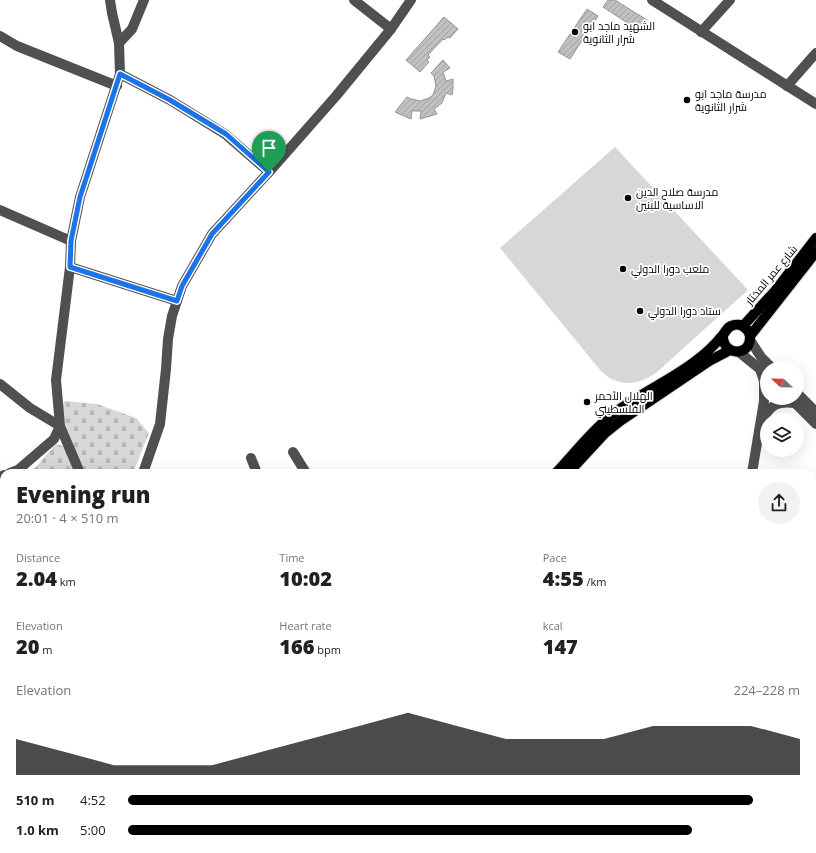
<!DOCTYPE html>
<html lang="en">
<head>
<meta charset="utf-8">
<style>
	:root { --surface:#fff; --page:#f2f2f2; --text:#202124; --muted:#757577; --accent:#000 }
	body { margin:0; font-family:"Open Sans",Cairo,sans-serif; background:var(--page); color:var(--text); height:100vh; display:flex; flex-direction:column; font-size:15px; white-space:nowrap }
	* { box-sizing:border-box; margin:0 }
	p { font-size:13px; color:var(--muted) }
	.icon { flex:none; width:22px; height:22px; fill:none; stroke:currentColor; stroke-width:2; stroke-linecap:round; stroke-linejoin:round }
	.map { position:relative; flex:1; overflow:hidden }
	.side { position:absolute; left:0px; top:469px; width:816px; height:384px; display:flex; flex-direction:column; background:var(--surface); border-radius:12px 12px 0 0; box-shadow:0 4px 16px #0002 }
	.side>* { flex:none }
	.needle { width:26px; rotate:292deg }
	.controls { position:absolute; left:760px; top:361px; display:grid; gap:8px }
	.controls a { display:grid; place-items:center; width:44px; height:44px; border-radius:50%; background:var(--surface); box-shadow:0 4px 16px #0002; font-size:20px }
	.pin { position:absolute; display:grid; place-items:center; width:34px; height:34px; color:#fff; margin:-41px -17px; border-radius:50% 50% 50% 0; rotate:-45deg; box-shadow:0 0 4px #0007 }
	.pin .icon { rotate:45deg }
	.round { display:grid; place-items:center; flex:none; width:42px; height:42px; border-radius:21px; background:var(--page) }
	.overview { display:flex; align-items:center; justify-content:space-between; height:68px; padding:0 16px }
	h1 { font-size:22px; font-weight:800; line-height:30px }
	.stats { display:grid; grid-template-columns:repeat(3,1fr); gap:6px; height:68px; padding:4px 16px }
	.stats div { display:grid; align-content:center }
	.stats b { font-size:20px; font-weight:800 }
	.stats small { font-size:11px; font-weight:400 }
	.stats p { font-size:11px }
	.chart { height:112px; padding:8px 16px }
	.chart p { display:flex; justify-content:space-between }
	.chart svg { width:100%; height:72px; margin-top:4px; fill:var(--accent); opacity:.7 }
	ul { padding:0 16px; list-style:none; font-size:13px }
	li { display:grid; grid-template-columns:64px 48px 1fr; align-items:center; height:30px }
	li i { height:10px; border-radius:5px; background:var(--accent) }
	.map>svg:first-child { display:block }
	.cemetery { fill:url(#cemetery-stones) }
	.garden { fill:#d7d7d7 }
	.building { fill:url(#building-hatch); stroke:#949494 }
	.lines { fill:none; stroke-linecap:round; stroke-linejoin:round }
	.major-casing { stroke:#dbdbdb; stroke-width:12 }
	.minor { stroke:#505050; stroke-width:10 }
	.major { stroke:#000; stroke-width:10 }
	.route-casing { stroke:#fff; stroke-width:8 }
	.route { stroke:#1a73e8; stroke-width:5 }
	.poi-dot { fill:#000; stroke:#fff; stroke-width:1.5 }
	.labels { text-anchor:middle; stroke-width:3.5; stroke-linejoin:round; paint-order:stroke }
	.poi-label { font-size:11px; fill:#000; stroke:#fff; text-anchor:start }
	.street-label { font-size:11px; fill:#000; stroke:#fff }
</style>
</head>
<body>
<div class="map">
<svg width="816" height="853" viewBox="0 0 816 853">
	<defs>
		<pattern id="cemetery-stones" width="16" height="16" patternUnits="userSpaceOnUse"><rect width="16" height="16" fill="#d7d7d7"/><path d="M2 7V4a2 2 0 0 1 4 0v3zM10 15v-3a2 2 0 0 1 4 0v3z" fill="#b7b7b7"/></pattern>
		<pattern id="building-hatch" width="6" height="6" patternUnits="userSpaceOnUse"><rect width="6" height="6" fill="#c0c0c0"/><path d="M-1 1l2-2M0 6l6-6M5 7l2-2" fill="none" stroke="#a3a3a3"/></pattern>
	</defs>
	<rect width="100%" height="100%" fill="#fff"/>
	<!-- cemetery -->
	<g class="cemetery">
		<polygon points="64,401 97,404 136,418 149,433 133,473 84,473 61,413"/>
		<polygon points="56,444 66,447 76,473 24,473 35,468"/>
		<polygon points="4,481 4,510 0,507 0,483"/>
	</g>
	<!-- garden -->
	<path class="garden" d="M615,147L748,290L657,372C642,383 623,388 607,376C603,373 599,369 596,365L500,248Z"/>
	<!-- building -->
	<g class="building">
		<polygon points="608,0 615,0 647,20 640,31 603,7"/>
		<polygon points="587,9 598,16 570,59 558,52"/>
		<polygon points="444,17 458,29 450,38 448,37 444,40 443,39 428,55 430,57 427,60 429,62 420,72 406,60"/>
		<polygon points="443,60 450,68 443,72 446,81 453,79 453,88 452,95 446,93 442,103 434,109 437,114 420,119 421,111 412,111 411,119 395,112 407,97 411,99 420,101 429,98 433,95 436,86 434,76 431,73"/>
	</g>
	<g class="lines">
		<defs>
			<g id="major">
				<polyline points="743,326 775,291 816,238"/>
				<polyline points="750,336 816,252"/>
				<path d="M556,473C573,455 589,434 608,418C635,395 669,382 697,360C706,353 714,346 721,337C725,334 726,328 731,326C735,324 741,324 745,328C748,330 750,334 750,338C750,357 722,356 723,335"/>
				<polyline points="568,473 605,433 620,421 709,361 730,350"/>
				<polyline points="289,849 289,853"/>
			</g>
		</defs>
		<!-- major casing -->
		<use href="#major" class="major-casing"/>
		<!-- minor -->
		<g class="minor">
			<polyline points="354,0 391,29"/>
			<polyline points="652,0 816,104"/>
			<polyline points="701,32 730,0"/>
			<polyline points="0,36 17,46 117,86"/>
			<polyline points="119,43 132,29 144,0"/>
			<polyline points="120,74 170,100 225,134 269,172"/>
			<polyline points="787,86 816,53"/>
			<polyline points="0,210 71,241"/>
			<polyline points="70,267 177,301"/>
			<polyline points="750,340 761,357 772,368"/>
			<polyline points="739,352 765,373"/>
			<polyline points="0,384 30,408 60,426"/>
			<polyline points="797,393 816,412"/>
			<polyline points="791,399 816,424"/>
			<path d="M763,418C772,404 778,401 795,403"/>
			<polyline points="293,452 306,473"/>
			<polyline points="251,458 257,473"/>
			<polyline points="10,473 18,470 54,439 60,426"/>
			<polyline points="80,473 60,426 56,380 70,267 71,241 80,197 120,74 119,43 112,13 110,0"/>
			<polyline points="143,473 160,424 166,369 168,339 172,316 182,286 212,234 269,172 336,96 391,29 411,0"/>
			<polyline points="752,473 764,401 764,381 760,369"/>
			<polyline points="0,477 4,475"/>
			<polyline points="0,516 4,517"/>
			<polyline points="0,606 4,606"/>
			<polyline points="812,643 816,638"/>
			<polyline points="0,742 4,741"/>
			<polyline points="812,780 816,782"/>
			<polyline points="0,813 4,814"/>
			<polyline points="141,849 144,853"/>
			<polyline points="380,849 385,853"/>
			<polyline points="625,849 627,853"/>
			<polyline points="596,853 603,849"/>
		</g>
		<!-- major -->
		<use href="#major" class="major"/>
	</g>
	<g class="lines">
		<defs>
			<polygon id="route" points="120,74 170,100 226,134 269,172 212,234 182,286 177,301 70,267 71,241 80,197"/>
		</defs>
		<!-- route casing -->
		<use href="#route" class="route-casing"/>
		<!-- route -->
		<use href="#route" class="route"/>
	</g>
	<!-- markers -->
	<g class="poi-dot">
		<circle cx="575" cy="32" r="4"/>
		<circle cx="687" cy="100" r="4"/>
		<circle cx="628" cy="198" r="4"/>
		<circle cx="623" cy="269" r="4"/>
		<circle cx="640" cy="311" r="4"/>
		<circle cx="587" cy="402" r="4"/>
	</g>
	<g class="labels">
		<!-- poi labels -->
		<g class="poi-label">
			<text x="583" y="30">الشهيد ماجد ابو<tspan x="583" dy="13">شرار الثانوية</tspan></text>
			<text x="695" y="98">مدرسة ماجد ابو<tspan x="695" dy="13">شرار الثانوية</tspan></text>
			<text x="636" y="196">مدرسة صلاح الدين<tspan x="636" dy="13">الاساسية للبنين</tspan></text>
			<text x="631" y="273">ملعب دورا الدولي</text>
			<text x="648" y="315">ستاد دورا الدولي</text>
			<text x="595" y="400">الهلال الأحمر<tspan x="595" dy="13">الفلسطيني</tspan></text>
		</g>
		<!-- street labels -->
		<g class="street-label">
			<text transform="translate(771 275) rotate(-50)" y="4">شارع عمر المختار</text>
		</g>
	</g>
</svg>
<div class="controls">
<a><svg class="needle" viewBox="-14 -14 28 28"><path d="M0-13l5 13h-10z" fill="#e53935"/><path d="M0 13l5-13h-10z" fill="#757577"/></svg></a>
<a><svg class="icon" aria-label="layers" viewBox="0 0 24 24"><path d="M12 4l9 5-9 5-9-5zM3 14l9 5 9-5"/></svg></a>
</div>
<div class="pin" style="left:269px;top:172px;background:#1e9e55"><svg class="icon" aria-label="arrive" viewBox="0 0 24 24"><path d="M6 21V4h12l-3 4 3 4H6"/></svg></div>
<section class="side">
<div class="overview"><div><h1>Evening run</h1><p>20:01 · 4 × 510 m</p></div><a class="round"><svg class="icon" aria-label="share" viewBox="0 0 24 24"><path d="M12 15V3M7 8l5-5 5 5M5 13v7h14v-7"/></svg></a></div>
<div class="stats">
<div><p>Distance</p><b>2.04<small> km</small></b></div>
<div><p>Time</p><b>10:02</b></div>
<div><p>Pace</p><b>4:55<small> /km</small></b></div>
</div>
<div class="stats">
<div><p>Elevation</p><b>20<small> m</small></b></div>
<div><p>Heart rate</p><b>166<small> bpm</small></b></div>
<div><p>kcal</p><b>147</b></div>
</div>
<div class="chart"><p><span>Elevation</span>224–228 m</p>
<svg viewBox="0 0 160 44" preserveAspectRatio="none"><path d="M0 44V22L10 30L20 38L30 38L40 38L50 30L60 22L70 14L80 6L90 14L100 22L110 22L120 22L130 14L140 14L150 14L160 22V44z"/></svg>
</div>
<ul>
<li><b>510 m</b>4:52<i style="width:93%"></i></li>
<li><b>1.0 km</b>5:00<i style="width:84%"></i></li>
</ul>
</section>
</div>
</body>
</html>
